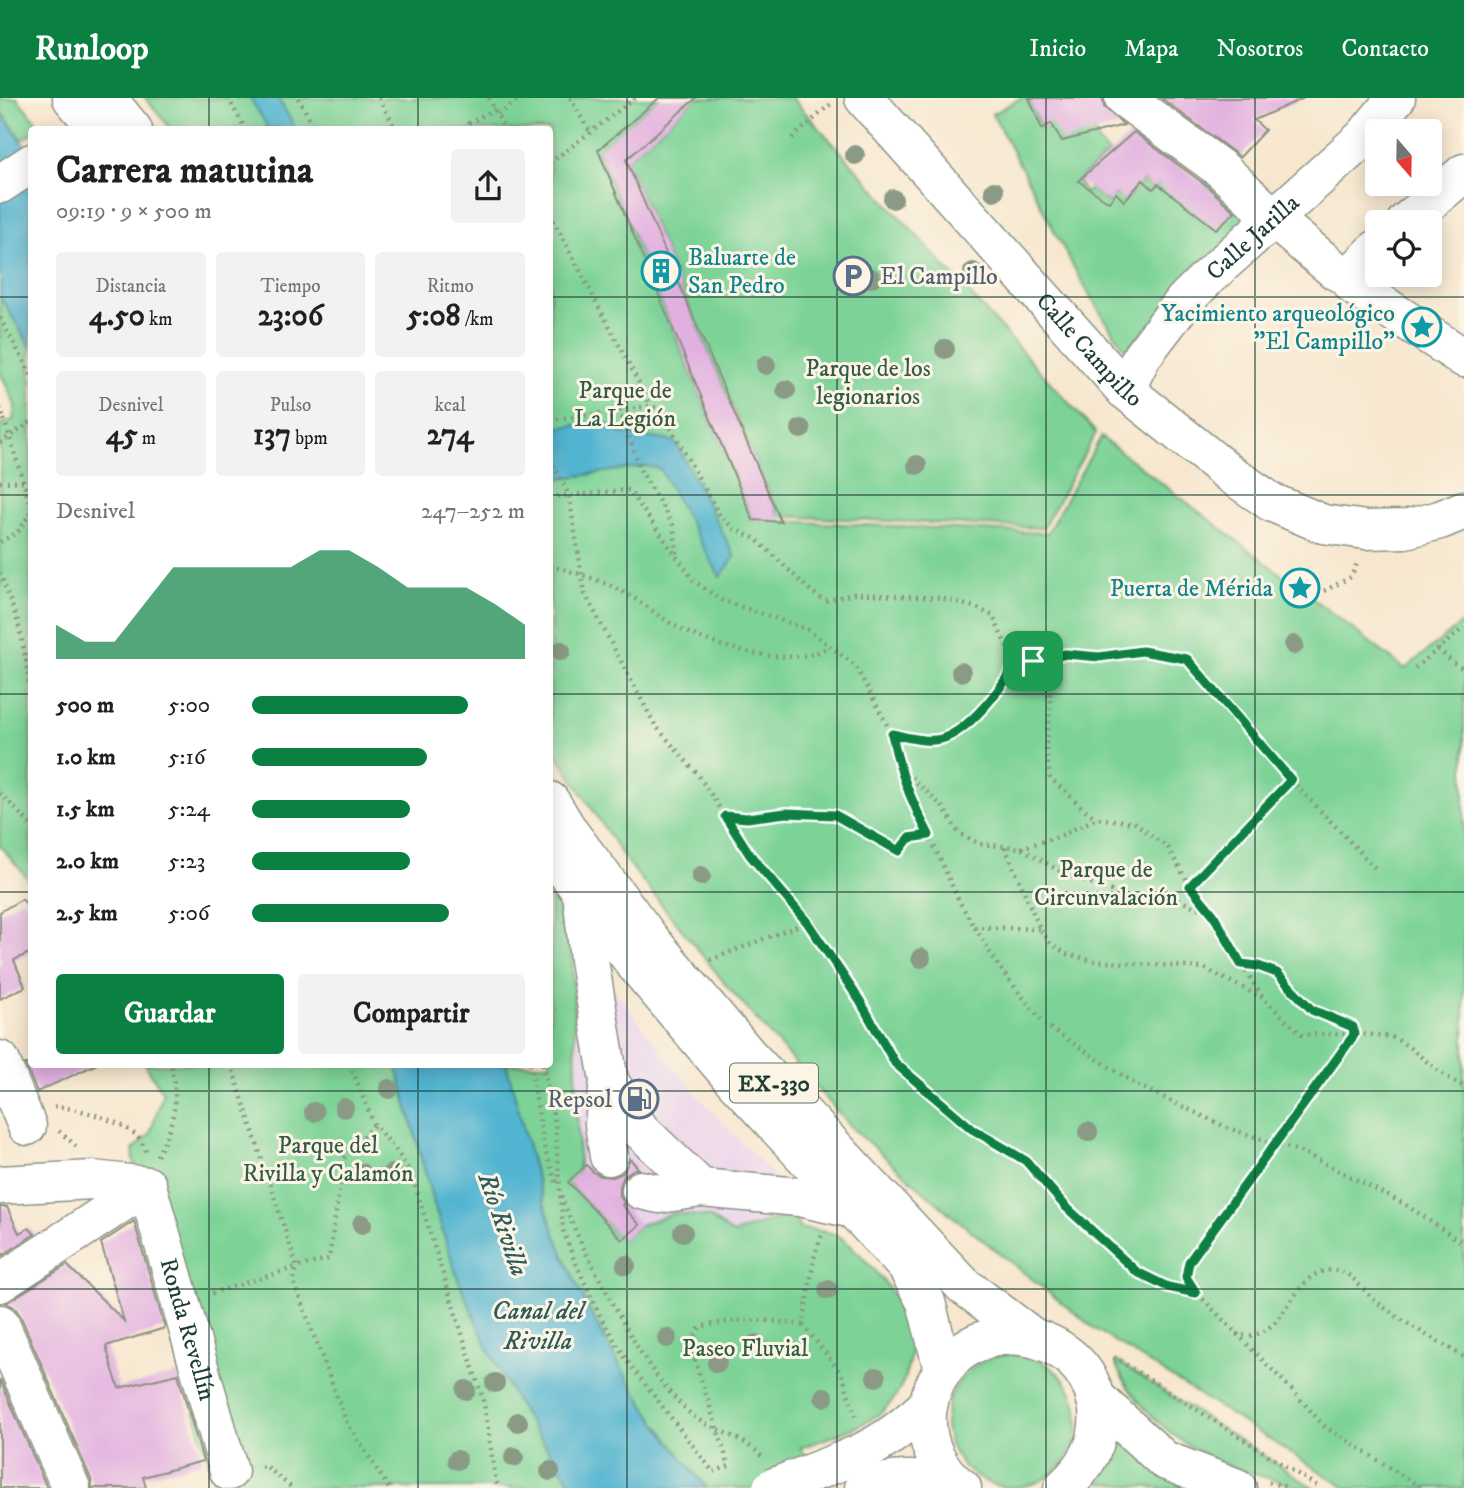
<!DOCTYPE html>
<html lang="es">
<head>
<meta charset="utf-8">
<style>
	:root { --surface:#fff; --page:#f2f2f2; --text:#202124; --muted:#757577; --accent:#0b8043 }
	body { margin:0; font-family:"IM FELL DW Pica",serif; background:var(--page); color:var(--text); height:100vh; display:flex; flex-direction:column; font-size:26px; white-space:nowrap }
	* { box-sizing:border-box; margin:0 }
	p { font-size:23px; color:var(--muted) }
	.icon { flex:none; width:38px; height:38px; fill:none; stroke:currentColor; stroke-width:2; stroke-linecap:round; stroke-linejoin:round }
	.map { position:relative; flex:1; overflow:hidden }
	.drawer { position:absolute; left:28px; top:28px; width:525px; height:942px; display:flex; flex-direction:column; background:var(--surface); border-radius:7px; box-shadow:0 4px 18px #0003 }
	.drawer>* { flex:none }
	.needle { width:46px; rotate:160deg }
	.tools { position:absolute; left:1365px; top:21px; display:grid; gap:14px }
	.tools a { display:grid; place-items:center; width:77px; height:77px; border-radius:7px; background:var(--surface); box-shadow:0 4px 18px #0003; font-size:35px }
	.pin { position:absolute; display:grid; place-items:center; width:60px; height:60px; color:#fff; margin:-30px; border-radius:14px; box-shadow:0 4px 10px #0006 }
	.round { display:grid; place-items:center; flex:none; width:74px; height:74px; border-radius:7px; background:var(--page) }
	.summary { display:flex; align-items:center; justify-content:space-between; height:119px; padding:0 28px }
	h1 { font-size:38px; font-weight:700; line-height:52px }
	.figures { display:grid; grid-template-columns:repeat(3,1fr); gap:10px; height:119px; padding:7px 28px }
	.figures div { display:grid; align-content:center; border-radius:7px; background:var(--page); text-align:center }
	.figures b { font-size:30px; font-weight:700 }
	.figures small { font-size:19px; font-weight:400 }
	.figures p { font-size:19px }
	.chart { height:196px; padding:14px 28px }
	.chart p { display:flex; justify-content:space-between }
	.chart svg { width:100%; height:126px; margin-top:7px; fill:var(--accent); opacity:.7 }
	.action { display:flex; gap:14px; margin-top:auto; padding:14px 28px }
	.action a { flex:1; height:80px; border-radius:7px; background:var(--accent); color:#fff; font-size:28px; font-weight:700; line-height:80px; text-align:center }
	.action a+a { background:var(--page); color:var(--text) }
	ul { padding:0 28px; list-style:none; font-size:23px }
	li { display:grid; grid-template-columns:112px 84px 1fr; align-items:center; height:52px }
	li i { height:18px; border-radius:9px; background:var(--accent) }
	header { display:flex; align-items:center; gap:42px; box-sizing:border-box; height:98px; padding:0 35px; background:var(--accent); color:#fff }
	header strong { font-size:33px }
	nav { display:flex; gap:38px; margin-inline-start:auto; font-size:24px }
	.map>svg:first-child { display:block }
	.built { fill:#e9d2ed }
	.green { fill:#7dd397; stroke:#4e8866; stroke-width:2 }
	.water { fill:#51b4d0; stroke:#387882; stroke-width:2 }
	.building { fill:#e2b0e0 }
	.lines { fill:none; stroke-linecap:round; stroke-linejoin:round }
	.minor-casing { stroke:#8b9282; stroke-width:41 }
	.major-casing { stroke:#8b9282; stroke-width:41 }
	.path { stroke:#8b9282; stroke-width:4.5; stroke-dasharray:2 5; stroke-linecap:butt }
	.minor { stroke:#fff; stroke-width:38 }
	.major { stroke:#fff; stroke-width:38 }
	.major-bridge-casing { stroke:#8b9282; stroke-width:41; stroke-linecap:butt }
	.path-bridge { stroke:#8b9282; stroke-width:4.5; stroke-dasharray:2 5; stroke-linecap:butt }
	.major-bridge { stroke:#fff; stroke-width:38 }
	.tree { fill:#8b9a85 }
	.route-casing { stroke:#fff; stroke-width:14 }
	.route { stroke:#0b8043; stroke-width:9 }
	.grid { fill:none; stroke:#1f3d34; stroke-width:2; stroke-opacity:0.55 }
	.labels { text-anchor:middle; stroke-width:6; stroke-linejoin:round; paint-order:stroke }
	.shield { fill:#fcf5e5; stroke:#617469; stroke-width:2 }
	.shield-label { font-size:23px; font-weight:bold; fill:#1f3d34 }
	.street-label { font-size:24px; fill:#1f3d34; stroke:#fcf5e5 }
	.culture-label { font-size:24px; fill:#0d838f; stroke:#fcf5e5; text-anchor:end }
	.service-label { font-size:24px; fill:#4e5e75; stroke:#fcf5e5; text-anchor:start }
	.park-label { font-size:24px; fill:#325b48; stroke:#fcf5e5 }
	.water-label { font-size:26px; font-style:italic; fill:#2c5b5b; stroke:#fcf5e5 }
</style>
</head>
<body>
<header>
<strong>Runloop</strong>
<nav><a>Inicio</a><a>Mapa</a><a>Nosotros</a><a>Contacto</a></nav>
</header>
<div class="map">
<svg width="1464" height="1390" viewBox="0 0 1464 1390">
	<rect width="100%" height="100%" fill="#fcf5e5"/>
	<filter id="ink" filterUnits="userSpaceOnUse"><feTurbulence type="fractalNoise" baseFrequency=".0143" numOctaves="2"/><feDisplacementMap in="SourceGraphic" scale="14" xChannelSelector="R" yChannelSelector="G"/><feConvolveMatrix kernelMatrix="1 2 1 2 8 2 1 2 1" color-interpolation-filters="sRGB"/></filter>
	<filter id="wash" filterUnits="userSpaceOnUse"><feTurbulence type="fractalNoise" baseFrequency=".00686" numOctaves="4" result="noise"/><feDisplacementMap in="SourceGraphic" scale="28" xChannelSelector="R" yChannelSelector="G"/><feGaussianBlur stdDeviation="1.57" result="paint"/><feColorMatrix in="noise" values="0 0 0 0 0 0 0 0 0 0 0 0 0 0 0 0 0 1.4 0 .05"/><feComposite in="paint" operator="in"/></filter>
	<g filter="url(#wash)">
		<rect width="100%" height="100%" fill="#f7e7cf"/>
		<!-- built -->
		<polygon class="built" points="575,842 682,979 720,1022 772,1076 795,1092 796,1114 733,1136 709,1119 622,1142 568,1084 579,1074"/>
		<!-- green -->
		<g class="green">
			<polygon points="0,0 17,0 40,28 37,31 32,32 31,37 22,41 0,13"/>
			<polygon points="145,0 659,0 598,53 753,422 1047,435 1101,339 1405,571 1464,523 1464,1390 1346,1390 1095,1231 950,1116 853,1031 727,888 624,760 550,646 550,32 171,31"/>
			<polygon points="696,0 792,0 1096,335 1043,430 779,418 626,62"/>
			<path d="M1021,0H1027L1042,31L1053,23L1090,29L1098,41L1097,43L1109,55L1077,83L1085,95L1090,91L1108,104L1117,95L1125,103L1143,82L1153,91L1158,86L1202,87L1213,76L1262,120L1125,251C1072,178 1037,94 992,16Z"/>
			<polygon points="0,199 31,249 31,784 0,748 0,326 13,322 15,307 0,274"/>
			<path d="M550,778L571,812L579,1074L569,1085L622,1142L640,1127L674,1115L709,1119L733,1136L796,1114L798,1130C809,1132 829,1132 839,1138C863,1156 899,1197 908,1226C916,1253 906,1290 886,1310C864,1331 827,1339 800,1350L833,1390H707C638,1309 578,1206 544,1105C529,1059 520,1012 506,966H550Z"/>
			<polygon points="145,966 396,966 433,1103 458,1181 486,1246 518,1307 574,1390 216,1390 138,1116 133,1052 150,1036 163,995"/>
			<circle cx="1012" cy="1323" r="66"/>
			<path d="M1118,1264L1314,1390H1302C1275,1381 1238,1373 1214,1362C1173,1342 1133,1307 1115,1265Z"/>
			<polygon points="1117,1341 1194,1390 1161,1390 1097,1385 1114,1355"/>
		</g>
		<!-- water -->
		<g class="water">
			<polygon points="250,0 278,0 296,31 269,31"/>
			<polygon points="0,13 31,56 31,249 0,199"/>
			<polygon points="601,323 621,335 672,343 677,347 735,459 720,479 660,371 646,368 550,382 550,331"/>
			<path d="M396,966H506C520,1012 529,1059 544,1105C578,1206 638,1309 707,1390H574L518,1307L486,1246L458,1181L433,1103Z"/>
		</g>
		<g id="blocks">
			<!-- building -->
			<g class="building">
				<polygon points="659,0 696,0 626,62 781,424 753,422 598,52"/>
				<polygon points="1029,0 1103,0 1104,9 1124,27 1062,43 1051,25 1042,31"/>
				<polygon points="1161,0 1304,0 1254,22 1265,32 1240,59"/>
				<polygon points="1134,34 1207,88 1235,114 1216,131 1158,86 1153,91 1143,82 1124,103 1116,95 1109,104 1078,83"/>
				<polygon points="22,801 32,812 32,854 14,862 25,889 0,901 0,814"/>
				<polygon points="25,966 97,966 37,994"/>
				<polygon points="630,1061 639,1071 634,1071 624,1078 620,1088 620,1098 624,1105 622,1107 640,1127 622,1142 568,1084 586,1067 593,1074 601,1078 613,1079 623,1075"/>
				<polygon points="0,1109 7,1109 19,1135 29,1130 35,1136 3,1157 0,1150"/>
				<polygon points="134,1123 165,1230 106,1248 112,1269 119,1290 178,1276 203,1363 143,1379 146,1390 92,1390 91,1381 20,1217 14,1209 6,1205 67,1167 124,1223 101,1145"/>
				<polygon points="0,1281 47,1390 0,1390"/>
			</g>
		</g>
	</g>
	<g filter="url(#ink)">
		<use href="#blocks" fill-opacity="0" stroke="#8b9282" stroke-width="2"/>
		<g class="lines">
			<defs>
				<g id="minor">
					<path id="s1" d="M864,0L1125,292L1229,375L1271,404L1323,426L1366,432L1405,431L1440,422L1464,412"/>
					<polyline points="1124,0 1221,71 1283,129 1336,173 1346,178 1354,188 1464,260"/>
					<polyline points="0,86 32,65"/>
					<polyline points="1406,124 1464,75"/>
					<polyline points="1346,178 1356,172 1377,151"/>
					<path id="s2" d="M1125,292L1142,258L1184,203L1210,177L1363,40L1396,0"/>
					<polyline points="582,795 589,862 609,983 604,1026 609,1058"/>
					<polyline points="0,962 27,1028"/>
					<polyline points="609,983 640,1032 701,1090"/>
					<polyline points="0,1087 93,1082 147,1088"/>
					<path id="s3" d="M147,1088L229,1373"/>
					<polyline points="641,1092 659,1096 701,1090 799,1099 853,1111"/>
					<polyline points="0,1185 147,1088"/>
					<polyline points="0,1226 71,1390"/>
				</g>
				<g id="major">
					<polyline points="72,0 99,32"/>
					<polyline points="107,0 133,32"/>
					<polyline points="550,703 569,734 653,845 748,957 963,1187 1031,1238"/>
					<polyline points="550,752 634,865 729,977 907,1169 926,1204 943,1271"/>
					<polyline points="1095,1299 1164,1362 1237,1390"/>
					<path d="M839,1364C877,1350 898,1334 928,1307"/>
					<path d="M864,1390C894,1378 924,1382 955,1385"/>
					<path d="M962,1390C938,1373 925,1344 927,1316C929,1293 940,1271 958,1256C1024,1206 1120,1265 1094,1347C1088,1364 1076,1378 1063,1390"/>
				</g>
			</defs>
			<!-- minor casing -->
			<use href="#minor" class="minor-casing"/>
			<!-- major casing -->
			<use href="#major" class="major-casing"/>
			<!-- path -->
			<g class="path">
				<polyline points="228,0 246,32"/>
				<polyline points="298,0 316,32"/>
				<polyline points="379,0 396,32"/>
				<polyline points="489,0 505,32"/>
				<polyline points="570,0 590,34"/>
				<polyline points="498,17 520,0"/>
				<polyline points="472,32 469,25 495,11"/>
				<polyline points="792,40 832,5"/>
				<polyline points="550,65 635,0"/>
				<polyline points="550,116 651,308"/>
				<polyline points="0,220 32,278"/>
				<polyline points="0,310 4,321"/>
				<polyline points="620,312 641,373 673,427 678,460"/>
				<path d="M550,322L651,308L660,311L719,416L734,431L756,441L811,493L825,503L853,496L942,500L977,510L993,518L1005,545L1015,558L1033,563L1038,568L1049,591L1051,605L1046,648L1050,681C1067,692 1078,709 1097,720"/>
				<polyline points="0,345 32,323"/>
				<polyline points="550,361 569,397 585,496 655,627 699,678 750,757 807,824 860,903 895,965 972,1031 1026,1063 1066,1109 1137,1174 1168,1189 1197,1195 1292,1292 1324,1328 1422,1390"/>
				<polyline points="0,384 32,383"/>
				<polyline points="550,399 629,392 694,483 721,502 807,531 855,567 892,636 898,667 912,705 929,737 960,805 999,869 1044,926 1137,987 1228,1030 1304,1055 1406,1107 1464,1146"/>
				<polyline points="0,444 18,434 32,413"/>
				<path d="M550,468C576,474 601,482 625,495C643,504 657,518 675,528C709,547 795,574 829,548"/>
				<polyline points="0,475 18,524 27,567 32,613"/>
				<polyline points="1324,493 1351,479 1358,463"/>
				<polyline points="1438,551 1451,563 1464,572"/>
				<polyline points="1415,570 1464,530"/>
				<path d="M892,636C907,639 927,645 941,641C969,633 1001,591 1015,568L1066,556L1099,559L1142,553L1187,561L1291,682L1377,772"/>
				<polyline points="901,670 942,708 959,735 980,746 1021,750 1063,775 1131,800 1169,798 1212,816"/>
				<polyline points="0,695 32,728"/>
				<polyline points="726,718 747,720 786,715 835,717 899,753 909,740 929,737"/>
				<polyline points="1005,749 1040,831 1051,846 1067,856 1093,863 1204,870 1262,900"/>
				<path d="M1021,750L1058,739L1097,720L1135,725L1168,750L1190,788L1213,816L1228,840L1241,866L1263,900L1302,937C1320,936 1383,934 1396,941C1420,954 1437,977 1464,988"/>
				<polyline points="1190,788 1291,682"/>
				<polyline points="974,829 1040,831"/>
				<polyline points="710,862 807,824"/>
				<polyline points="231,966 297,1169 293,1182 346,1323 389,1390"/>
				<polyline points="350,966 374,1027 393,1048 411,1075 484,1305 496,1384 500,1390"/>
				<polyline points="530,966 545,1053 557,1086"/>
				<path d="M543,966L555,1025L563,1132L573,1159L601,1220L628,1264L713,1374L729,1368L690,1247L700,1229C738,1220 764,1221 803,1227L815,1155L822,1137"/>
				<path d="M54,1009C76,1009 119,1022 136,1037C141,1041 144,1050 148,1056"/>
				<polyline points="59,1033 76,1048"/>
				<path d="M157,1058C175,1023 179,1005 171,966"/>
				<path d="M561,1098C573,1130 588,1159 604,1189C628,1234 652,1281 691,1316C713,1335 741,1335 763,1360"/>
				<polyline points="1196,1194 1186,1179 1189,1164 1355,937 1353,929 1312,912 1277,875 1258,868 1241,866"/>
				<polyline points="212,1195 297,1169 329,1161 344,1060 374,1027"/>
				<polyline points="803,1227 842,1276 856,1320"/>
				<path d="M1236,1236C1291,1250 1289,1159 1342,1174C1352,1177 1363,1191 1370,1198C1398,1223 1432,1239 1464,1259"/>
				<polyline points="1114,1259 1320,1390"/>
				<polyline points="261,1369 266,1368 292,1390"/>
				<polyline points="1269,1384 1289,1390"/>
			</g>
			<!-- minor -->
			<use href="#minor" class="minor"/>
			<!-- major -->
			<use href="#major" class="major"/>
			<defs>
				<polyline id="major-bridge" points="772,1390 839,1364"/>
			</defs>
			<!-- major-bridge casing -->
			<use href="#major-bridge" class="major-bridge-casing"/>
			<!-- path-bridge -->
			<polyline class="path-bridge" points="4,321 32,412"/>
			<!-- major-bridge -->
			<use href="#major-bridge" class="major-bridge"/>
		</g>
		<!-- trees -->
		<g class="tree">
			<circle cx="855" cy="57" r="10"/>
			<circle cx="994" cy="93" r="10"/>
			<circle cx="893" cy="101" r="10"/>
			<circle cx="973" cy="174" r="10"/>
			<circle cx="871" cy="180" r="10"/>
			<circle cx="945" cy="251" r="10"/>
			<circle cx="766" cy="267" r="10"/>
			<circle cx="786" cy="292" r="10"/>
			<circle cx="801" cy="331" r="10"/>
			<circle cx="917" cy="367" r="10"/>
			<circle cx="1294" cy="547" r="10"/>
			<circle cx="561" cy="553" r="10"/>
			<circle cx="961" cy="574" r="10"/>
			<circle cx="701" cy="778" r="10"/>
			<circle cx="921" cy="860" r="10"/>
			<circle cx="389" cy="991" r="10"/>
			<circle cx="344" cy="1010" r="10"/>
			<circle cx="314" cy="1014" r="10"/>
			<circle cx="1088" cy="1034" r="10"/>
			<circle cx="361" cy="1075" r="10"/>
			<circle cx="391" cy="1076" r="10"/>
			<circle cx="362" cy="1126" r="10"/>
			<circle cx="683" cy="1134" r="10"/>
			<circle cx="626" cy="1167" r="10"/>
			<circle cx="828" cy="1192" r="10"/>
			<circle cx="667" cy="1240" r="10"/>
			<circle cx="756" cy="1246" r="10"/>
			<circle cx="717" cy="1265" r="10"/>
			<circle cx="876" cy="1279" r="10"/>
			<circle cx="495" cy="1285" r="10"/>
			<circle cx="466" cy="1292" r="10"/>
			<circle cx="824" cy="1299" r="10"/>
			<circle cx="518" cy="1324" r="10"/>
			<circle cx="514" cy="1359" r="10"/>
			<circle cx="457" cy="1362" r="10"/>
			<circle cx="550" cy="1373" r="10"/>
		</g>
	</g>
	<g class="lines" filter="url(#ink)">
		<defs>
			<path id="route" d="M1142,553L1187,561L1291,682L1190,788L1213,816L1241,866L1258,868L1277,875L1312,912L1353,929L1354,937L1189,1164L1186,1179L1196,1195L1168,1189L1137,1174L1066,1109L1026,1063L972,1031L895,965L860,903L807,824L750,757L725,718L747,720L786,715L835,717L899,753L909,740L929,737C911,704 899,673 892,636C907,639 927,645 941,641C969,633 1001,591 1014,568L1066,556L1099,559Z"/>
		</defs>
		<!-- route casing -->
		<use href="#route" class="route-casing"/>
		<!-- route -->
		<use href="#route" class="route"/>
	</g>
	<!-- grid -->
	<path class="grid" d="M209,0V32M418,0V32M627,0V1390M837,0V1390M1046,0V1390M1255,0V1390M0,199H32M550,199H1464M0,397H32M550,397H1464M0,596H32M550,596H1464M0,794H32M550,794H1464M209,966V1390M418,966V1390M0,993H1464M0,1191H1464"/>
	<!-- icons -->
	<defs>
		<symbol id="building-ring" viewBox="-11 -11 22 22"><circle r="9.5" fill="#fcf5e5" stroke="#0f9aa8" stroke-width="1.5"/><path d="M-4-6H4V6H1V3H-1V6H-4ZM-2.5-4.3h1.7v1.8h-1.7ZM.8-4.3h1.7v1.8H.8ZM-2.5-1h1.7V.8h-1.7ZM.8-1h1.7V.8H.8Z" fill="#0f9aa8"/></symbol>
		<symbol id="parking-ring" viewBox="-11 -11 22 22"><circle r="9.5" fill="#fcf5e5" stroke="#5c6f8a" stroke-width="1.5"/><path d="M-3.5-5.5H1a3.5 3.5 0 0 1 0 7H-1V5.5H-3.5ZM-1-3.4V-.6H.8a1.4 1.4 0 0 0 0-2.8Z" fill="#5c6f8a"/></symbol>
		<symbol id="sight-ring" viewBox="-11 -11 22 22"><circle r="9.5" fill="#fcf5e5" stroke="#0f9aa8" stroke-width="1.5"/><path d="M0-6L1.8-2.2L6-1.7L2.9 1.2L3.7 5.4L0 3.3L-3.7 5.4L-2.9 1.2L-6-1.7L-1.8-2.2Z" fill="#0f9aa8"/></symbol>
		<symbol id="fuel-ring" viewBox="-11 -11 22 22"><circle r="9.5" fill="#fcf5e5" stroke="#5c6f8a" stroke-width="1.5"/><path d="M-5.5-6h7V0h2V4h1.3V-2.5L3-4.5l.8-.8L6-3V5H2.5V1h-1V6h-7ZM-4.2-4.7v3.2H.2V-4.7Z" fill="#5c6f8a"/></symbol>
	</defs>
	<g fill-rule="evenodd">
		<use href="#building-ring" x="639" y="151" width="44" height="44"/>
		<use href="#parking-ring" x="831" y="156" width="44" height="44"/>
		<use href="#sight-ring" x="1400" y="207" width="44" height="44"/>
		<use href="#sight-ring" x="1278" y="468" width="44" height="44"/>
		<use href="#fuel-ring" x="617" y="979" width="44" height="44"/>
	</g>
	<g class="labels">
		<!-- shield labels -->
		<rect class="shield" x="730" y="965.5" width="88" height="39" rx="5"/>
		<g class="shield-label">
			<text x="774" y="993">EX-330</text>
		</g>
		<!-- street labels -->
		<g class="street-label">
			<text dy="8" stroke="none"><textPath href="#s2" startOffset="201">Calle Jarilla</textPath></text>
			<text dy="8" stroke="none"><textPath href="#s1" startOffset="338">Calle Campillo</textPath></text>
			<text dy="8" stroke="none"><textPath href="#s3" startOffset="149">Ronda Revellín</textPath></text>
		</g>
		<!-- culture labels -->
		<g class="culture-label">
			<text x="688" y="167" text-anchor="start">Baluarte de<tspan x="688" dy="28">San Pedro</tspan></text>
			<text x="1395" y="223">Yacimiento arqueológico<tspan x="1395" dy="28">"El Campillo"</tspan></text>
			<text x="1273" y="498">Puerta de Mérida</text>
		</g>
		<!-- service labels -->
		<g class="service-label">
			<text x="880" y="186">El Campillo</text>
			<text x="612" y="1009" text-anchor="end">Repsol</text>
		</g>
		<!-- park labels -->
		<g class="park-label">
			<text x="868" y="278">Parque de los<tspan x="868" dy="28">legionarios</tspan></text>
			<text x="625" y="300">Parque de<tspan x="625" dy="28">La Legión</tspan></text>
			<text x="1106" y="779">Parque de<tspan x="1106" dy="28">Circunvalación</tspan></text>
			<text x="328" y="1055">Parque del<tspan x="328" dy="28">Rivilla y Calamón</tspan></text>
			<text x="745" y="1258">Paseo Fluvial</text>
		</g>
		<!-- water labels -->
		<g class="water-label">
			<text transform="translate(504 1126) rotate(71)" y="9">Río Rivilla</text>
			<text x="538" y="1221">Canal del<tspan x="538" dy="30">Rivilla</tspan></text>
		</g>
	</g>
</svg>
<div class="tools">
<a><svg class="needle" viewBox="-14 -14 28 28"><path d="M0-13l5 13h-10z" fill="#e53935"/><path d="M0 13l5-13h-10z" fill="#757577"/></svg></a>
<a><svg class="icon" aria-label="locate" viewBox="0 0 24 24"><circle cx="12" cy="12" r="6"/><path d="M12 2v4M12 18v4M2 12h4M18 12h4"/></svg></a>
</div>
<div class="pin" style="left:1033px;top:563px;background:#1e9e55"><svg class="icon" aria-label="arrive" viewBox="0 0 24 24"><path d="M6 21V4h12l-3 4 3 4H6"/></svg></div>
<section class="drawer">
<div class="summary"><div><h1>Carrera matutina</h1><p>09:19 · 9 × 500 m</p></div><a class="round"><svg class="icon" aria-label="share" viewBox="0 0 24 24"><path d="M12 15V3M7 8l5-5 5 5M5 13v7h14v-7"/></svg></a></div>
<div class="figures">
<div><p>Distancia</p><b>4.50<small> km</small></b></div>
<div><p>Tiempo</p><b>23:06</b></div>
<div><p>Ritmo</p><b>5:08<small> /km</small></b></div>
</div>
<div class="figures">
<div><p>Desnivel</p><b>45<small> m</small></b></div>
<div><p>Pulso</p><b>137<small> bpm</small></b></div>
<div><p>kcal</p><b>274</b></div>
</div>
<div class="chart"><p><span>Desnivel</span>247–252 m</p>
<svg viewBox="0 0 160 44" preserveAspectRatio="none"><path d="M0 44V32L10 38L20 38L30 25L40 12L50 12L60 12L70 12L80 12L90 6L100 6L110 12L120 19L130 19L140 19L150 25L160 32V44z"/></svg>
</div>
<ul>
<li><b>500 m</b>5:00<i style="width:79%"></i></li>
<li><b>1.0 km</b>5:16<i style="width:64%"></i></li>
<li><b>1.5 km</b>5:24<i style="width:58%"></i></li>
<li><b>2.0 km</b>5:23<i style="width:58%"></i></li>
<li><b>2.5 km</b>5:06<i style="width:72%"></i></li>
</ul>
<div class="action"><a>Guardar</a><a>Compartir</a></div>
</section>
</div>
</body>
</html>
